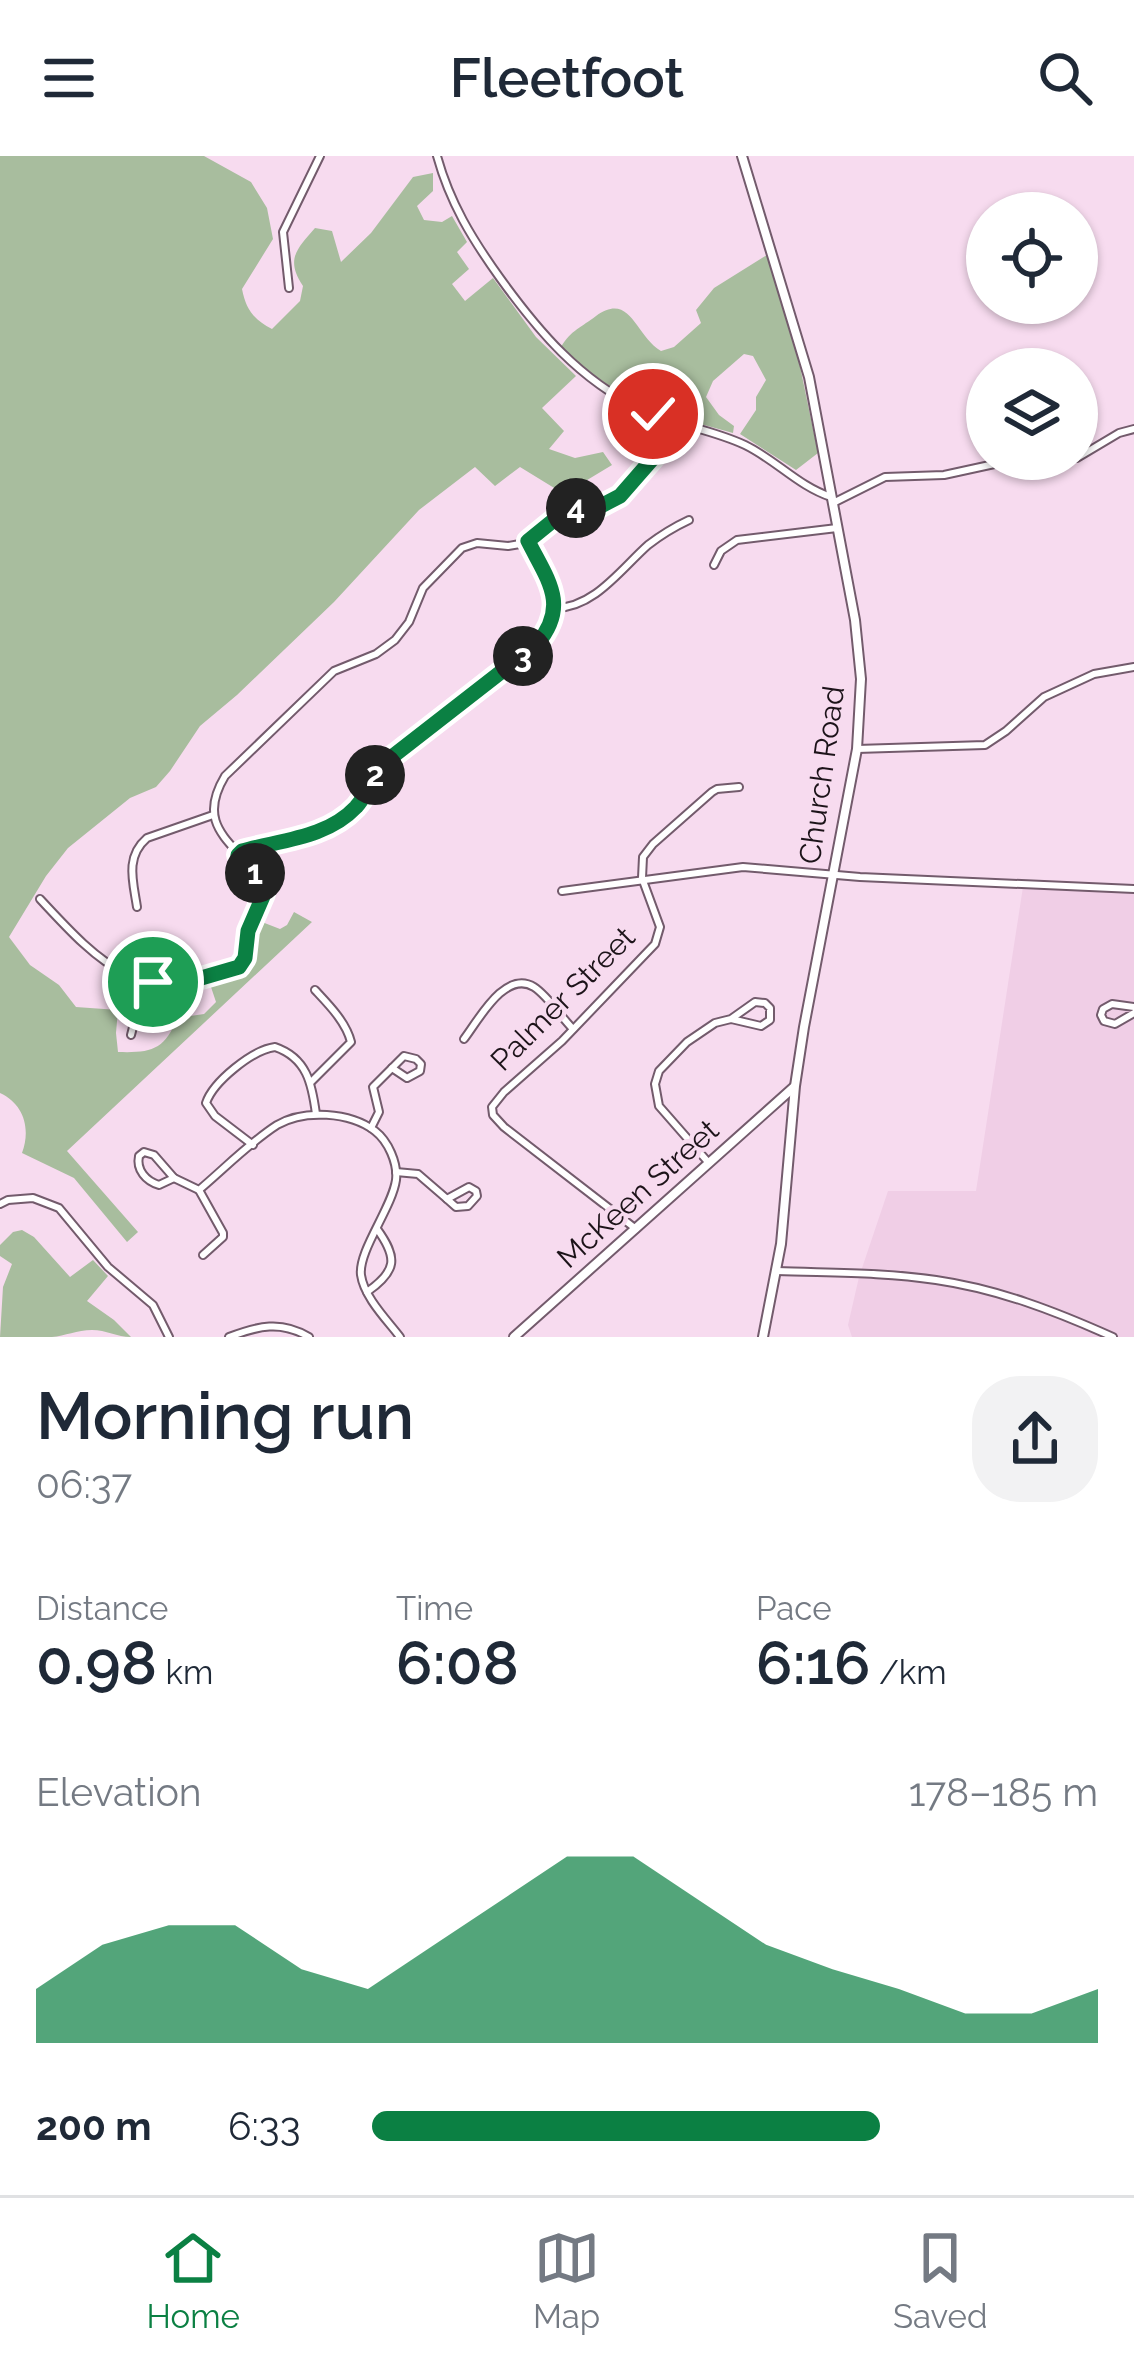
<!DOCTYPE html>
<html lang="en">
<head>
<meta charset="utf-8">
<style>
	:root { --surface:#fff; --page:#f2f2f3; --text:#1f2937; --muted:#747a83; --line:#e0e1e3; --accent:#0b8043 }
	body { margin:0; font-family:Raleway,sans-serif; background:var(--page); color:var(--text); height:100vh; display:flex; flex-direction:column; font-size:45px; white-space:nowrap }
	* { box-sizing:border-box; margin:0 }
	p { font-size:39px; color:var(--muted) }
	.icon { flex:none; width:66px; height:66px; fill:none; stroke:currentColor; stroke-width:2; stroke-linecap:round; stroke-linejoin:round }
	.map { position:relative; height:1181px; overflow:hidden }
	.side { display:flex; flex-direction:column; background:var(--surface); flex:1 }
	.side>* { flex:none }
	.tools { position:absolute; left:966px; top:36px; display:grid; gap:24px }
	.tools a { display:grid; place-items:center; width:132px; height:132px; border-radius:50%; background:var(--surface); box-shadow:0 3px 9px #0004; font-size:60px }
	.pin { position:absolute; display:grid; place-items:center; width:102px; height:102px; color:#fff; margin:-51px; border:6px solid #fff; border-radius:50%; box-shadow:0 3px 12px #0007 }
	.km { position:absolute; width:60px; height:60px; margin:-30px; border-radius:50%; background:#222; color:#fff; font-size:33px; line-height:60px; text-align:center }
	.round { display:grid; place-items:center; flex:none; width:126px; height:126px; border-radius:48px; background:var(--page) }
	.headline { display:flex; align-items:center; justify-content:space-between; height:204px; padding:0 36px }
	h1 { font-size:66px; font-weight:600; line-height:90px }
	.metrics { display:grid; grid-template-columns:repeat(3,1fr); gap:18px; height:204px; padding:12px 36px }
	.metrics div { display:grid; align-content:center }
	.metrics b { font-size:60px; font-weight:600 }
	.metrics small { font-size:33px; font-weight:400 }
	.metrics p { font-size:33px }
	.chart { height:336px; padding:24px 36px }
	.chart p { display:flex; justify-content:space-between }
	.chart svg { width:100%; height:216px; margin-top:12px; fill:var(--accent); opacity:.7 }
	ul { padding:0 36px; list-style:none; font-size:39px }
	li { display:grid; grid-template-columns:192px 144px 1fr; align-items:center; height:90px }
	li i { height:30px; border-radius:15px; background:var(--accent) }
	header { display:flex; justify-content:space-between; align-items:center; height:156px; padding:0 36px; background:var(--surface); font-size:54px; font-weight:600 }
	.tab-bar { display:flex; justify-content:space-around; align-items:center; height:168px; border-top:3px solid var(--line); background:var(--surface); font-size:33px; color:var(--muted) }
	.tab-bar a { display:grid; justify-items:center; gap:6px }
	.tab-bar .on { color:var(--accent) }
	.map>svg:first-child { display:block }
	.built { fill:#f0cee6 }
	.green { fill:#a8bd9e }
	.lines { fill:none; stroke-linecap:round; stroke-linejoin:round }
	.minor-casing { stroke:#735b6c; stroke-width:10 }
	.tertiary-casing { stroke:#735b6c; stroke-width:12 }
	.minor { stroke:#fff; stroke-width:6 }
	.tertiary { stroke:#fff; stroke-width:8 }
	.route-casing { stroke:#fff; stroke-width:24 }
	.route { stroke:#0b8043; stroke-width:15 }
	.labels { text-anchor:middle; stroke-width:9; stroke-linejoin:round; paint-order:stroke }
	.street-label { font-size:30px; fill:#1c1319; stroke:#f7dbef }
</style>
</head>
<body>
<header><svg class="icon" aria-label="menu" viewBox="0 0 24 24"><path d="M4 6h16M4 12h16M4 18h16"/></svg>Fleetfoot<svg class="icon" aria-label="search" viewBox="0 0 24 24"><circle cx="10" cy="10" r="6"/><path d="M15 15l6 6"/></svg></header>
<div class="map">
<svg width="1134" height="1181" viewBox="0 0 1134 1181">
	<rect width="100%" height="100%" fill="#f7dbef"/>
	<!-- built -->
	<polygon class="built" points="1023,731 1134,736 1134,1181 852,1181 848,1169 859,1121 888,1035 976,1035"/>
	<!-- green -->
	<g class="green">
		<path d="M0,0H204L251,26L267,52L273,83L242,133C246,153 253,163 272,173L300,145L303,130C285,103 297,93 315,72L332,75L341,106L371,77L413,21L433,17V35L417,50L424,64L442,66L452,60L467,86L457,96L469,113L452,128L465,145L493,122L536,181L576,220L542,252L564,275L549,293L575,302L603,296L612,309L564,338L520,311L495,330L475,311L419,354L334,446L237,539L200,570L170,615L156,631L130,642L68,692L46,720L9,781L30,809L59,829L76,851L118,854L116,877L118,896C151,897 165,894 177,862L204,858L216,846L210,828C258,815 250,807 262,766L280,773L287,769L294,756L312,766L67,995L138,1076L127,1086L74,1022L22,997C31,973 24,948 0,937Z"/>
		<path d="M767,99L796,191L818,297L796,314L740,278L756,254V241L766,224L753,200L744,198L713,225L706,241L719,259L734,270L733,277L654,255L676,216L658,208L643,226V243C612,237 584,213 561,191C571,174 582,171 596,160C631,135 635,180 661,195L674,191L701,167L696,154L714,132Z"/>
		<path d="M22,1074L34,1081L70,1121L93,1104L108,1120L87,1145L114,1164L131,1181C117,1181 106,1174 92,1174C77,1174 65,1180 52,1181C35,1181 17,1181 0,1181L3,1131L12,1108L0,1100V1089L13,1076Z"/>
	</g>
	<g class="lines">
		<defs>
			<g id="minor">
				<path d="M437,0C450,47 472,83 500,122C539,176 579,223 640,253C674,269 711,273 745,289C776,304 798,330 831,341"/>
				<polyline points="289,132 283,76 320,0"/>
				<polyline points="1077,302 1119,277 1134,273"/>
				<polyline points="833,347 885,321 944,319 999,307 1070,303"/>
				<polyline points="714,409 721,395 737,384 837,372"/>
				<path d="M555,452C594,452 621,413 648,389C661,379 674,371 689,364"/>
				<polyline points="857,593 985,589 1006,575 1044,541 1094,518 1134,511"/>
				<path d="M238,699L246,694C282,686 328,681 355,652C369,638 374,618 388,604L537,489C569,451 547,424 529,386"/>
				<polyline points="562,735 743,711 860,721 1134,733"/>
				<path d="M40,743C101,809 144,855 239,811L246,800L249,775L264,738C251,690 189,680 225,620L334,515L376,498L395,484L409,466L423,432L462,392L477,387L508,390L520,388L535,380L565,355L599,351L610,346L636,324L682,269"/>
				<path d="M137,751C133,725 125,701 147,682L213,659"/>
				<polyline points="1134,851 1112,848 1103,853 1101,859 1104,865 1115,868 1134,857"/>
				<polyline points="131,879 145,824"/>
				<path d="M464,883C478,865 505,813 534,831C548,840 561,861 573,873"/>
				<polygon points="404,900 416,903 421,908 420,915 407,922 392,912"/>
				<path d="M311,926L351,886C346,866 329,849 315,834"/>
				<polyline points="371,972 379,956 373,931 392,912"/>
				<path d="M253,989L215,960L206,947C213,926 252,894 275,891C307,902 312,928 316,958"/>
				<path d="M144,996L154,999L174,1022L159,1029C146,1025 136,1014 139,1000Z"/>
				<polyline points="708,1006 659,950 655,928 659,915 687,886 715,867 731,863 761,870 770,864 770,852 765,847 755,846 731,863"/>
				<polyline points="396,1016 418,1018 447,1043"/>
				<path d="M174,1022L199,1034C224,1013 249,987 277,969C304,953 350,956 375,975C388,985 398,1007 396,1024C392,1052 358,1095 361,1119C364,1141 387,1164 400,1181"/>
				<polygon points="469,1031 476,1035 477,1040 468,1050 456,1051 447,1043"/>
				<polyline points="199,1034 223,1077 223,1081 203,1099"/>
				<polyline points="0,1048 8,1044 33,1042 59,1052 108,1111 153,1149 169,1181"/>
				<polyline points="636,1073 504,971 493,959 492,951 504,936 562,885 655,788 660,771 642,722 643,701 653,688 712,636 717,633 739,631"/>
				<path d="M777,1115C830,1117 883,1116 936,1124C998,1133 1055,1155 1113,1181"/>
				<path d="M367,1136C397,1115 398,1102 377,1073"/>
				<path d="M229,1181C258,1170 281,1164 309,1181"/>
			</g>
			<g id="tertiary">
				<polyline points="742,0 809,221 855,464 861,523 857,593 804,871 795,930 781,1088 763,1181"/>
				<polyline points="514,1181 794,931"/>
			</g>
		</defs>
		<!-- minor casing -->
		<use href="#minor" class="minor-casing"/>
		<!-- tertiary casing -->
		<use href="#tertiary" class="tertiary-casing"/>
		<!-- minor -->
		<use href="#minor" class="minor"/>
		<!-- tertiary -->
		<use href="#tertiary" class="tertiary"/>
	</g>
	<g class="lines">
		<defs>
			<path id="route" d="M153,826L184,827L239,811L245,802L248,775L264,738L258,721L238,699L242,695C281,684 327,682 356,651C369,636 375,618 388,604L537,488C570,449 547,423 528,385L565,355L599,351L620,340L682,269L653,258"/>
		</defs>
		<!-- route casing -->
		<use href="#route" class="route-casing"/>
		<!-- route -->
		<use href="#route" class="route"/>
	</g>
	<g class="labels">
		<!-- street labels -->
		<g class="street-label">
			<text transform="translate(822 619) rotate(-82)" y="10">Church Road</text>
			<text transform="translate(563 843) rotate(-45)" y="10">Palmer Street</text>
			<text transform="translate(638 1038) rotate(-42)" y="10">McKeen Street</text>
		</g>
	</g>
</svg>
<div class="tools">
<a><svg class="icon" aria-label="locate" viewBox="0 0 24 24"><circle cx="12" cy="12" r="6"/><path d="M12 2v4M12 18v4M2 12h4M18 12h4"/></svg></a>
<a><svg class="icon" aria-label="layers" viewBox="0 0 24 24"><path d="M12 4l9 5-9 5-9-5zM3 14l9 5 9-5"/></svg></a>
</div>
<div class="pin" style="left:153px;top:826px;background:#1e9e55"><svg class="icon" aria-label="arrive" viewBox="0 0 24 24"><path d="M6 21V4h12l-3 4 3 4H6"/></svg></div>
<div class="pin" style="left:653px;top:258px;background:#d93025"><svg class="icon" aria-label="check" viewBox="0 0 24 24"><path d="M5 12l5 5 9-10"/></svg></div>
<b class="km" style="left:255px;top:717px">1</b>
<b class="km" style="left:375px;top:619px">2</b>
<b class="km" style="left:523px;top:500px">3</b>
<b class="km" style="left:576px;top:352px">4</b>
</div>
<section class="side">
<div class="headline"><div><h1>Morning run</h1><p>06:37</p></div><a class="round"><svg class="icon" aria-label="share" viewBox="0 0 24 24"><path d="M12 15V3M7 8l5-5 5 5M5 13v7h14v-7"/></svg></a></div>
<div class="metrics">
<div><p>Distance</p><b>0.98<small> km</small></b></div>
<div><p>Time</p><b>6:08</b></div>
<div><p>Pace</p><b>6:16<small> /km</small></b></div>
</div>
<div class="chart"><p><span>Elevation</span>178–185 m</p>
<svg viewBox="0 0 160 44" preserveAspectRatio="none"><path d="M0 44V33L10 24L20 20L30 20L40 29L50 33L60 24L70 15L80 6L90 6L100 15L110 24L120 29L130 33L140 38L150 38L160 33V44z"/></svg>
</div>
<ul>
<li><b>200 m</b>6:33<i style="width:70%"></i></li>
</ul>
</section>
<nav class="tab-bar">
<a class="on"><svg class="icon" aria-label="home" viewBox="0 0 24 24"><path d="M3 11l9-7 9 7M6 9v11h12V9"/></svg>Home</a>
<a><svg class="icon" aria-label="map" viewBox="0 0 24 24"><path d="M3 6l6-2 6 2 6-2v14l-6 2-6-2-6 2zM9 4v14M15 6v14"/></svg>Map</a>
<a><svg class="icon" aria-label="saved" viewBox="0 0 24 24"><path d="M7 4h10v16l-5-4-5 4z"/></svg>Saved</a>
</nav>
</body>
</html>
